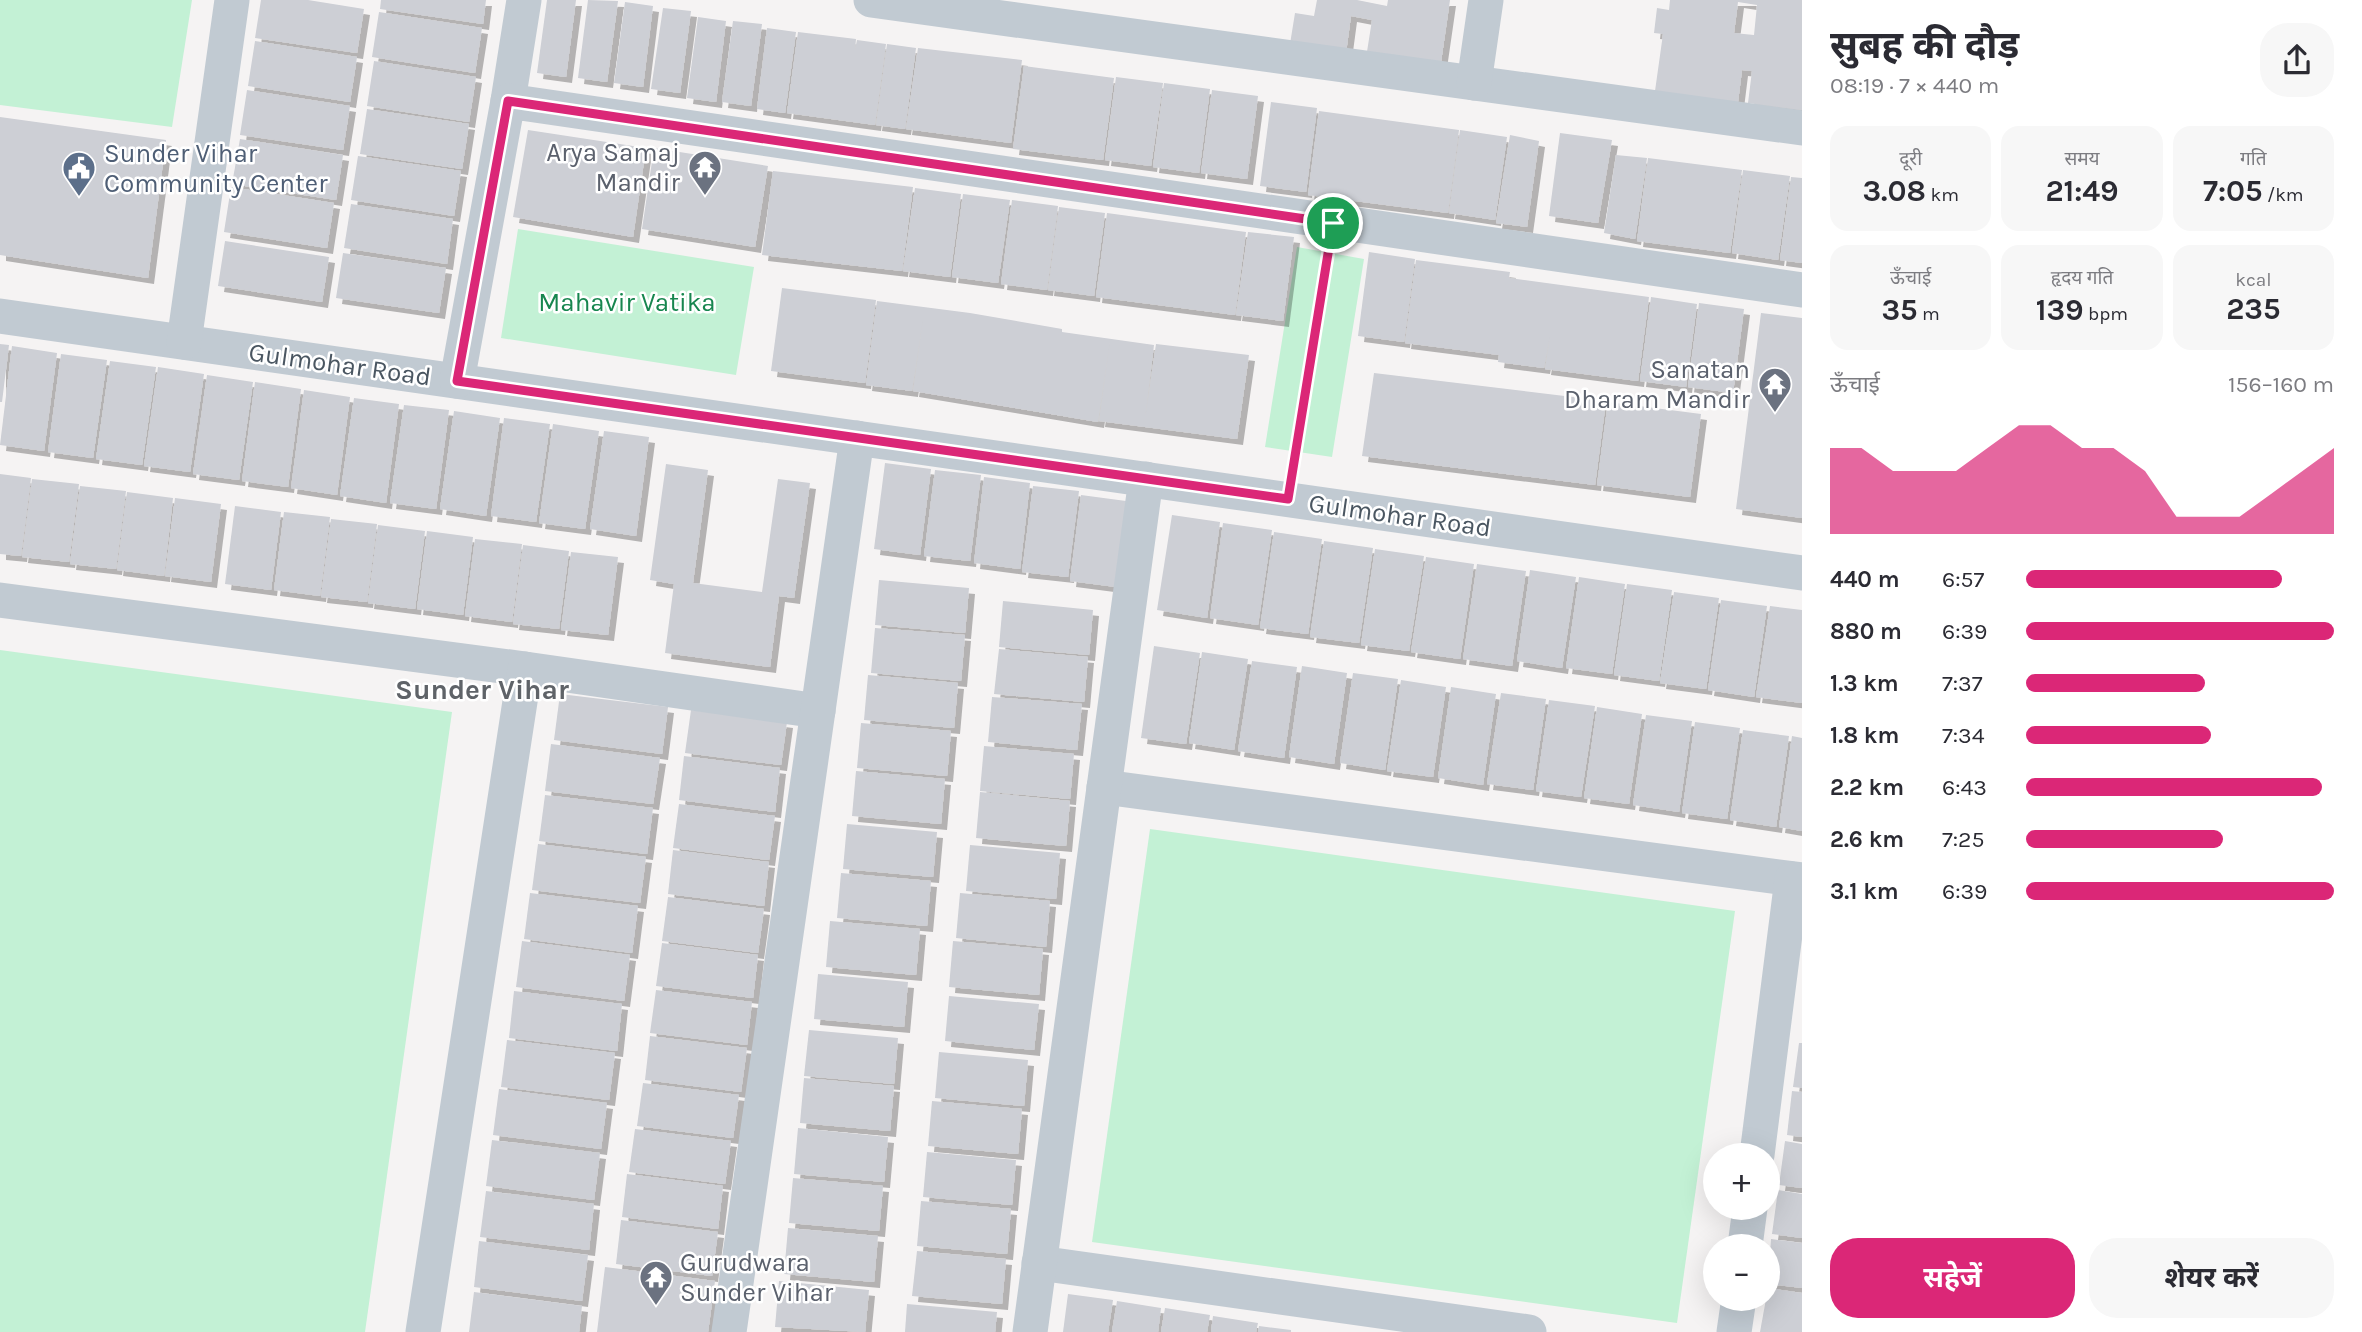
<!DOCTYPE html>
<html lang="hi">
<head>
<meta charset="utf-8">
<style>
	:root { --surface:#fff; --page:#f7f7f7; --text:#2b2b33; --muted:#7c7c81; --accent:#db2777 }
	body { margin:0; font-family:Karla,"Noto Sans Devanagari",sans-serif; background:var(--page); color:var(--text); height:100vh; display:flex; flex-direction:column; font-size:26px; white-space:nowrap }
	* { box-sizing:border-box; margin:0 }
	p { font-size:23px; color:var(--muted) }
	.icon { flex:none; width:38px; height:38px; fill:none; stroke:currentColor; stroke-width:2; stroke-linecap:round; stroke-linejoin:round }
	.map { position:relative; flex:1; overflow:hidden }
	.details { display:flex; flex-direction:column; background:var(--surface); width:560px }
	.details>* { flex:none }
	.buttons { position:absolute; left:1703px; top:1143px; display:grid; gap:14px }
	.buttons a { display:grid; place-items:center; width:77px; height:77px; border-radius:50%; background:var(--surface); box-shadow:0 7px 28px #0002; font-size:35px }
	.pin { position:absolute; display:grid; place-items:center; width:60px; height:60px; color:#fff; margin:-30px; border:4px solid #fff; border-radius:50%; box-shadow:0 2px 7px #0007 }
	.round { display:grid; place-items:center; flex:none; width:74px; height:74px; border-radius:28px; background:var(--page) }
	.headline { display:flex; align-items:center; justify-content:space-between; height:119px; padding:0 28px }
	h1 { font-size:38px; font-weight:700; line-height:52px }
	.metrics { display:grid; grid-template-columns:repeat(3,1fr); gap:10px; height:119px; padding:7px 28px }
	.metrics div { display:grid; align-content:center; border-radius:18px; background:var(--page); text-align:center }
	.metrics b { font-size:30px; font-weight:700 }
	.metrics small { font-size:19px; font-weight:400 }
	.metrics p { font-size:19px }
	.chart { height:196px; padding:14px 28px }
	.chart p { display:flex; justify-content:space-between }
	.chart svg { width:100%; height:126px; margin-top:7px; fill:var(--accent); opacity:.7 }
	.cta { display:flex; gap:14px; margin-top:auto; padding:14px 28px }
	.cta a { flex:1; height:80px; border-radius:28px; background:var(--accent); color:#fff; font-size:28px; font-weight:700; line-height:80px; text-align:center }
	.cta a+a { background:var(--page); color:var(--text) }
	ul { padding:0 28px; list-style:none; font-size:23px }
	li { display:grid; grid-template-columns:112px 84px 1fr; align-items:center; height:52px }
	li i { height:18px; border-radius:9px; background:var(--accent) }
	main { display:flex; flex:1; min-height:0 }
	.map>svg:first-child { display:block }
	.green { fill:#c3f1d5 }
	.building { fill:#cdcfd5; fill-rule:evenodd; filter:url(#shadow) }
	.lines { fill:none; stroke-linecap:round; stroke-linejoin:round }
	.path { stroke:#7ad0a6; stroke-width:4.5; stroke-dasharray:5 3.5; stroke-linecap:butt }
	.minor { stroke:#c1cad2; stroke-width:35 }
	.route-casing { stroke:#fff; stroke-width:14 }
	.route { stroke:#db2777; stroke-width:9 }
	.labels { text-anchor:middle; stroke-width:5; stroke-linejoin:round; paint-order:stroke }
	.worship-label { font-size:26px; fill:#5b616d; stroke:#fff; text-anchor:end }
	.service-label { font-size:26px; fill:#4e5e75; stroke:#fff; text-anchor:start }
	.park-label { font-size:26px; fill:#17864f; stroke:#fff }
	.street-label { font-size:26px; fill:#4a5661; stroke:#fff }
	.neighbourhood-label { font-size:28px; font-weight:bold; fill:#5f6368; stroke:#fff }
</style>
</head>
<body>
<main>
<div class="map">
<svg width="1802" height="1332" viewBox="0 0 1802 1332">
	<defs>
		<filter id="shadow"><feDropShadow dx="6" dy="6" stdDeviation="0" flood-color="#0004"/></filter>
	</defs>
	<rect width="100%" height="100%" fill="#f5f3f3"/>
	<!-- green -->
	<g class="green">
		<polygon points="0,0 192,0 172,127 0,105"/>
		<polygon points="518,229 754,267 736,375 501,338"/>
		<polygon points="1297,247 1364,259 1332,457 1265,447"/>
		<polygon points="0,650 452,712 365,1332 0,1332"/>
		<polygon points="1150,829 1735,911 1677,1323 1092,1242"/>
	</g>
	<!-- building -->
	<g class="building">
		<polygon points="261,0 308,0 364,9 357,53 255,38"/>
		<polygon points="381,0 486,0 483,24 380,9"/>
		<polygon points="547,0 576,0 566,77 537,73"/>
		<polygon points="588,0 618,1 607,82 578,78"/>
		<polygon points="1317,0 1357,0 1387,6 1388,0 1450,0 1440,69 1366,58 1372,20 1351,16 1346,53 1290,44 1295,13 1314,16"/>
		<path d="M1670,0H1802V110L1748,103L1752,71L1742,70L1738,102L1655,91L1663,34L1654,33L1657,8L1669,10ZM1738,2L1757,5L1754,35L1734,33Z"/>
		<polygon points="625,2 653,6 643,87 614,83"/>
		<polygon points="663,8 691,11 680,93 651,89"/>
		<polygon points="379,12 482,28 475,73 372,57"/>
		<polygon points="698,17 726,21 716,102 687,98"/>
		<polygon points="733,21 762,24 751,106 722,102"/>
		<polygon points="767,28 796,32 785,113 757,109"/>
		<polygon points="798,32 856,39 855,50 857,40 886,44 875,125 787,113"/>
		<polygon points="255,41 357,57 350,102 248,86"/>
		<polygon points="887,44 916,48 905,129 876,125"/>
		<polygon points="918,48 1022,60 1011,143 906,129"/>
		<polygon points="374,61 476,77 469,122 367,106"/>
		<polygon points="1024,66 1114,78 1103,160 1013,149"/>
		<polygon points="1116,77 1163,83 1151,166 1105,160"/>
		<polygon points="1164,83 1210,89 1199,173 1153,167"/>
		<polygon points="247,90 350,106 343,150 240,135"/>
		<polygon points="1212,90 1258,96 1247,179 1201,173"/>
		<polygon points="1271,102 1317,108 1306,192 1260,186"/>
		<polygon points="367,109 469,124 462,169 360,154"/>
		<polygon points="1319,111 1459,130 1448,213 1308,195"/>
		<polygon points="0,117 166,140 148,278 0,255"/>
		<polygon points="528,130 646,148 633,237 513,217"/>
		<polygon points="1460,130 1507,137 1495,220 1449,213"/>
		<polygon points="1560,133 1612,140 1598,223 1549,216"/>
		<polygon points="1510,135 1539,141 1527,227 1496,223"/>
		<polygon points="240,139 343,155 336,200 232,184"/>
		<polygon points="654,148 768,166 755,247 642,229"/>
		<polygon points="1616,155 1647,158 1635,239 1604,233"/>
		<polygon points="358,156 461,171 454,216 351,200"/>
		<polygon points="1648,158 1742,170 1730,253 1637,241"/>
		<polygon points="1743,170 1790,176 1778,260 1732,253"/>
		<polygon points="773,171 913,187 902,271 762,255"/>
		<polygon points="1791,177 1802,178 1802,263 1780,260"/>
		<polygon points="231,187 334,203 327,248 224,232"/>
		<polygon points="915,188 961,194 950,277 903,271"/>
		<polygon points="963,194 1010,200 998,283 952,277"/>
		<polygon points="1012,200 1058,206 1047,290 1001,284"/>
		<polygon points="351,204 453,219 447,264 344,248"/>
		<polygon points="1059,207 1105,213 1094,296 1048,290"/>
		<polygon points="1107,213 1246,232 1235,315 1096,297"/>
		<polygon points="1248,232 1294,237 1283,321 1236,315"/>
		<polygon points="225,241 329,257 322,302 218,286"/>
		<polygon points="1369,252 1415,259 1404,342 1358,336"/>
		<polygon points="343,253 446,268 439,313 336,298"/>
		<polygon points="1416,260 1510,272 1509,278 1649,297 1638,381 1545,369 1550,336 1544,368 1498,362 1499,355 1405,343"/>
		<polygon points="782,288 876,300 865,383 771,371"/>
		<polygon points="1651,297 1697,304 1686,387 1640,381"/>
		<polygon points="877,301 970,313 1062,329 1062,332 1154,345 1145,419 1156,344 1249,355 1237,439 1099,421 1110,341 1098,422 913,391 923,319 912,391 866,385"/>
		<polygon points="1699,303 1744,309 1733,393 1688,387"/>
		<polygon points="1761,313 1802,318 1802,518 1736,509"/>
		<polygon points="0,344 9,345 2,402 0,402"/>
		<polygon points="12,346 57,353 44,451 0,445"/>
		<polygon points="61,354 107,360 93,458 48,452"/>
		<polygon points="110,361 156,367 142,465 96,459"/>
		<polygon points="158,367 204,374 190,472 144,466"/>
		<polygon points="1374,373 1606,401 1595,485 1362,456"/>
		<polygon points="207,375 253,382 239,480 193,474"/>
		<polygon points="255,382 301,389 288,487 242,481"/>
		<polygon points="304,390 350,397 337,495 291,488"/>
		<polygon points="354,398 399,404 386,503 340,496"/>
		<polygon points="1608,402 1701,414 1690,497 1597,485"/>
		<polygon points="404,405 449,410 436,509 390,503"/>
		<polygon points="454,411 500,418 486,516 440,509"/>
		<polygon points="504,418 550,424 536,522 491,516"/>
		<polygon points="553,424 599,431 585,529 539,523"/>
		<polygon points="604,431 649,437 636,536 590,529"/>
		<polygon points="885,463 931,469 920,555 874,549"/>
		<polygon points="666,464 708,470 693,583 762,592 778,479 810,483 794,598 779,596 770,667 665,653 674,584 650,580"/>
		<polygon points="935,470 981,475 970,561 924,556"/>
		<polygon points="0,474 31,478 21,556 0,554"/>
		<polygon points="984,477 1030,483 1020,569 974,563"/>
		<polygon points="32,479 79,484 69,562 22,557"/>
		<polygon points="80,486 126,491 116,569 70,564"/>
		<polygon points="1033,486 1079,491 1068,577 1022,572"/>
		<polygon points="127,492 173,498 164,576 117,570"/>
		<polygon points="1081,495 1126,501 1116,587 1070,581"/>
		<polygon points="175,498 221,504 211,582 165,576"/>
		<polygon points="235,506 281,512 271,590 225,584"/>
		<polygon points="284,512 330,517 320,596 274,590"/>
		<polygon points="1172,515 1220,522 1207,618 1157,610"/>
		<polygon points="331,519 377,524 367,602 321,597"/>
		<polygon points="1223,523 1272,530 1258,625 1210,618"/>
		<polygon points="378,525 425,531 415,609 368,603"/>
		<polygon points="427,531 473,537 463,615 417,609"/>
		<polygon points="1274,532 1322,539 1308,634 1260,628"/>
		<polygon points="475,539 522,544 512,622 465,616"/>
		<polygon points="1324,541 1373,548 1359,643 1310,637"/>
		<polygon points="523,545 569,551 559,629 513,624"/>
		<polygon points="1375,549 1424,556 1409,651 1361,645"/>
		<polygon points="571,552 618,557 608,635 561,630"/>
		<polygon points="1426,557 1474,564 1460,659 1411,652"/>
		<polygon points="1477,564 1526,571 1512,666 1463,659"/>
		<polygon points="1530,570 1576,577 1562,668 1517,661"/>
		<polygon points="1579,577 1625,584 1612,674 1566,668"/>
		<polygon points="879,580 969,588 965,633 875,625"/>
		<polygon points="1627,584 1672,590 1659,681 1614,675"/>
		<polygon points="1674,592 1719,598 1706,689 1660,683"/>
		<polygon points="1721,600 1767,606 1754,697 1708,690"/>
		<polygon points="1003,601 1093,610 1089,655 999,647"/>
		<polygon points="1770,606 1802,610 1802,703 1756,697"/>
		<polygon points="875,628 965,635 961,681 871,673"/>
		<polygon points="1154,646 1200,653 1186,744 1141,738"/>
		<polygon points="999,649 1088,657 1084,702 994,694"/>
		<polygon points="1202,652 1248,659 1234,750 1189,743"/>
		<polygon points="1252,661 1297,667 1284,758 1238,751"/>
		<polygon points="1302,666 1347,673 1334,764 1289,757"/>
		<polygon points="1353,673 1398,679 1385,770 1340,763"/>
		<polygon points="868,675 958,683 954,728 864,720"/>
		<polygon points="1401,680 1446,687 1433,777 1387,771"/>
		<polygon points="1451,687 1496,694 1483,785 1438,778"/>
		<polygon points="1501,693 1546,699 1533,790 1487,784"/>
		<polygon points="560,694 668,707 662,754 554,740"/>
		<polygon points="992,697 1082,704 1077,750 988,742"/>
		<polygon points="1549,700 1595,706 1581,797 1536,791"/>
		<polygon points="1597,707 1642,714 1629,804 1584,798"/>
		<polygon points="691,710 787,722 781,765 685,753"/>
		<polygon points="1646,715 1692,721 1679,812 1633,805"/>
		<polygon points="1695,722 1740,728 1727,819 1682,813"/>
		<polygon points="861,723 951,731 947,776 857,768"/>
		<polygon points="1743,730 1789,736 1776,827 1730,820"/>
		<polygon points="1792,736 1802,738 1802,831 1779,827"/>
		<polygon points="551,744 660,758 653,804 545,791"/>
		<polygon points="984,746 1074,754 1070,799 980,791"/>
		<polygon points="684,756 780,768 775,812 679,800"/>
		<polygon points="856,771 945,779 941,824 852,816"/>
		<polygon points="980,792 1070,801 1066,846 976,838"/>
		<polygon points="545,795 653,808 647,854 539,841"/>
		<polygon points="679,804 775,816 769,860 673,848"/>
		<polygon points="847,824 937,832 933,877 843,869"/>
		<polygon points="538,844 646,857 640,903 532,890"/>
		<polygon points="970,845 1060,853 1056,899 966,891"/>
		<polygon points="673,850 769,862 764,906 668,894"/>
		<polygon points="841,873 931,881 927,926 837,918"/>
		<polygon points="530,893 638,906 632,953 524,939"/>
		<polygon points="960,893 1050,901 1046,947 956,938"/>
		<polygon points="668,897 764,909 758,953 662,941"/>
		<polygon points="830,921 920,929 916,975 826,967"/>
		<polygon points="522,941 630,955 624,1001 516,987"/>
		<polygon points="953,941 1043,949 1039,995 949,987"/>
		<polygon points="662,943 758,955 753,998 656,986"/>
		<polygon points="818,974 908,982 904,1027 814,1019"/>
		<polygon points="656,990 752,1002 747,1045 650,1033"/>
		<polygon points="514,991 622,1004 617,1051 509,1038"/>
		<polygon points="949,996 1039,1004 1034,1050 945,1041"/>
		<polygon points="809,1030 898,1038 894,1084 804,1076"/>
		<polygon points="650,1036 747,1048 741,1092 645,1080"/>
		<polygon points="507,1040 615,1053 609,1100 501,1087"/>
		<polygon points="1799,1043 1802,1043 1802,1088 1793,1087"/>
		<polygon points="939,1052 1028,1060 1024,1106 935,1098"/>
		<polygon points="804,1078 894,1086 890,1131 800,1123"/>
		<polygon points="643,1083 739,1095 733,1138 637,1126"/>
		<polygon points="499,1089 607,1103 601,1149 493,1135"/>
		<polygon points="1792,1091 1802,1092 1802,1137 1787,1135"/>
		<polygon points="932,1101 1022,1109 1018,1154 928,1146"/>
		<polygon points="798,1128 888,1137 884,1182 794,1174"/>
		<polygon points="635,1129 731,1141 725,1184 629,1172"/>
		<polygon points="492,1140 600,1153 594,1200 486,1186"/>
		<polygon points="1785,1141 1802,1144 1802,1188 1779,1185"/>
		<polygon points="927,1152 1016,1160 1012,1205 923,1197"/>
		<polygon points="627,1174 723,1186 718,1229 622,1217"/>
		<polygon points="793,1178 883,1186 879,1231 789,1223"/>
		<polygon points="1778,1190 1802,1194 1802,1238 1772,1234"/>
		<polygon points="486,1191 594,1204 589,1250 480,1237"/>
		<polygon points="921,1201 1011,1209 1007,1254 917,1246"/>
		<polygon points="621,1220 718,1232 712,1276 616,1264"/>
		<polygon points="788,1228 878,1236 874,1282 784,1274"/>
		<polygon points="1771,1239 1802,1243 1802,1288 1768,1284"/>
		<polygon points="479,1241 588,1255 582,1301 474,1287"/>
		<polygon points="917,1251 1006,1259 1002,1304 912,1296"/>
		<polygon points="605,1267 715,1281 708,1332 597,1332"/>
		<polygon points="779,1281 869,1290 865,1332 775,1327"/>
		<polygon points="1768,1288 1802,1293 1802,1332 1760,1332"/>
		<polygon points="474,1292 582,1306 579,1332 469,1332"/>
		<polygon points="1068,1294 1113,1300 1108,1332 1063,1332"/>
		<polygon points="1117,1301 1161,1308 1158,1332 1112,1332"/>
		<polygon points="907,1304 997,1312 995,1332 905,1332"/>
		<polygon points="1165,1308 1210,1315 1207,1332 1161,1332"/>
		<polygon points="1213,1316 1258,1323 1256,1332 1211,1332"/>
		<polygon points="1259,1326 1291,1330 1291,1332 1258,1332"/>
	</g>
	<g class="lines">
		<!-- path -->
		<polyline class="path" points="1293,467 1328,255"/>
		<!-- minor -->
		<g class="minor">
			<polyline points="871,0 1802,128"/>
			<polyline points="1474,83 1486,0"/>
			<polyline points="508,101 524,0"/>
			<polyline points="0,316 1802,573"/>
			<polyline points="184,342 232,0"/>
			<polyline points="457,381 508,101 1802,290"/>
			<polyline points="0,600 525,669"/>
			<polyline points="1104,787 1802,880"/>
			<polyline points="1757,1155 1792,879"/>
			<polyline points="1745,1246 1750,1208"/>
			<polyline points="1039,1263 1529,1332"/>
			<polyline points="423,1332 525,669 818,711"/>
			<polyline points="729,1332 857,438"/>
			<polyline points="1030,1332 1146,479"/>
			<polyline points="1734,1332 1739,1298"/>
		</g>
	</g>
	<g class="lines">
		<defs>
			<polygon id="route" points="508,101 1333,223 1288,499 457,381"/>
		</defs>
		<!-- route casing -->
		<use href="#route" class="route-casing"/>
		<!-- route -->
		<use href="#route" class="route"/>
	</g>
	<!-- icons -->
	<defs>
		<symbol id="temple-pin" viewBox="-11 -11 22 30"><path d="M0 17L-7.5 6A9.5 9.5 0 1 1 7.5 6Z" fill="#6b7280" stroke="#fff"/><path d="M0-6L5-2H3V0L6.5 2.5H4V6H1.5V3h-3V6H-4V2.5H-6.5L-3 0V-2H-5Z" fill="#fff"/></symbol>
		<symbol id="civic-pin" viewBox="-11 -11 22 30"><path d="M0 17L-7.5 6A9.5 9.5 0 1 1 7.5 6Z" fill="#5c6f8a" stroke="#fff"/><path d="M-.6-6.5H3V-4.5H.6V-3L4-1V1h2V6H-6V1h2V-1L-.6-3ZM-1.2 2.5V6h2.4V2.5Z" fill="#fff"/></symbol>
	</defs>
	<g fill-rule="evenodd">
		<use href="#temple-pin" x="686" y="148" width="38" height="52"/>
		<use href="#civic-pin" x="60" y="149" width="38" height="52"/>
		<use href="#temple-pin" x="1756" y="365" width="38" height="52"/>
		<use href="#temple-pin" x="637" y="1258" width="38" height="52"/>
	</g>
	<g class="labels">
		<!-- worship labels -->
		<g class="worship-label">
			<text x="680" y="161">Arya Samaj<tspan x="680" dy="30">Mandir</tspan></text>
			<text x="1750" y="378">Sanatan<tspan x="1750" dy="30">Dharam Mandir</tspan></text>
			<text x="680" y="1271" text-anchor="start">Gurudwara<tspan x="680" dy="30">Sunder Vihar</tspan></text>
		</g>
		<!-- service labels -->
		<g class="service-label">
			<text x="104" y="162">Sunder Vihar<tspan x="104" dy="30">Community Center</tspan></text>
		</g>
		<!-- park labels -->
		<g class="park-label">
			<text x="627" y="311">Mahavir Vatika</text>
		</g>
		<!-- street labels -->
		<g class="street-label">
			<text transform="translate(340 364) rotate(8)" y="9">Gulmohar Road</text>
			<text transform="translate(1400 515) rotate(8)" y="9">Gulmohar Road</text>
		</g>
		<!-- neighbourhood labels -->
		<g class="neighbourhood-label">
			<text x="482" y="699">Sunder Vihar</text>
		</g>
	</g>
</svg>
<div class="buttons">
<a>+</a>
<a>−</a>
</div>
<div class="pin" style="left:1333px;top:223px;background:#1e9e55"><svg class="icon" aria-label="arrive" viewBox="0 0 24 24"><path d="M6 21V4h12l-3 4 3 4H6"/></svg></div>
</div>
<section class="details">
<div class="headline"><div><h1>सुबह की दौड़</h1><p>08:19 · 7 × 440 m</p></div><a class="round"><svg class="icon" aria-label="share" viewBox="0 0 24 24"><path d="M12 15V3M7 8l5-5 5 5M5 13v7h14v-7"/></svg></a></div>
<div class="metrics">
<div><p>दूरी</p><b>3.08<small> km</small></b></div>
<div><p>समय</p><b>21:49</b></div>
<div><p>गति</p><b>7:05<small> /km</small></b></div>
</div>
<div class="metrics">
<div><p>ऊँचाई</p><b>35<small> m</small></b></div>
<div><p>हृदय गति</p><b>139<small> bpm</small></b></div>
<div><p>kcal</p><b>235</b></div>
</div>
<div class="chart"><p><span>ऊँचाई</span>156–160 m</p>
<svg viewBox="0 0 160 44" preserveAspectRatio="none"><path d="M0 44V14L10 14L20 22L30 22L40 22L50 14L60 6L70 6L80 14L90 14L100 22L110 38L120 38L130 38L140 30L150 22L160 14V44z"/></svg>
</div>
<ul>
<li><b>440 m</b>6:57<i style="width:83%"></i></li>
<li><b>880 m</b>6:39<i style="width:100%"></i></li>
<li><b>1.3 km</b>7:37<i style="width:58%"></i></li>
<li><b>1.8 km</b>7:34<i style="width:60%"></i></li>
<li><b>2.2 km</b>6:43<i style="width:96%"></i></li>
<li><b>2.6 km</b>7:25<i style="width:64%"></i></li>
<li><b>3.1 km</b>6:39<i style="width:100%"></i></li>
</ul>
<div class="cta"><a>सहेजें</a><a>शेयर करें</a></div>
</section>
</main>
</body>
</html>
